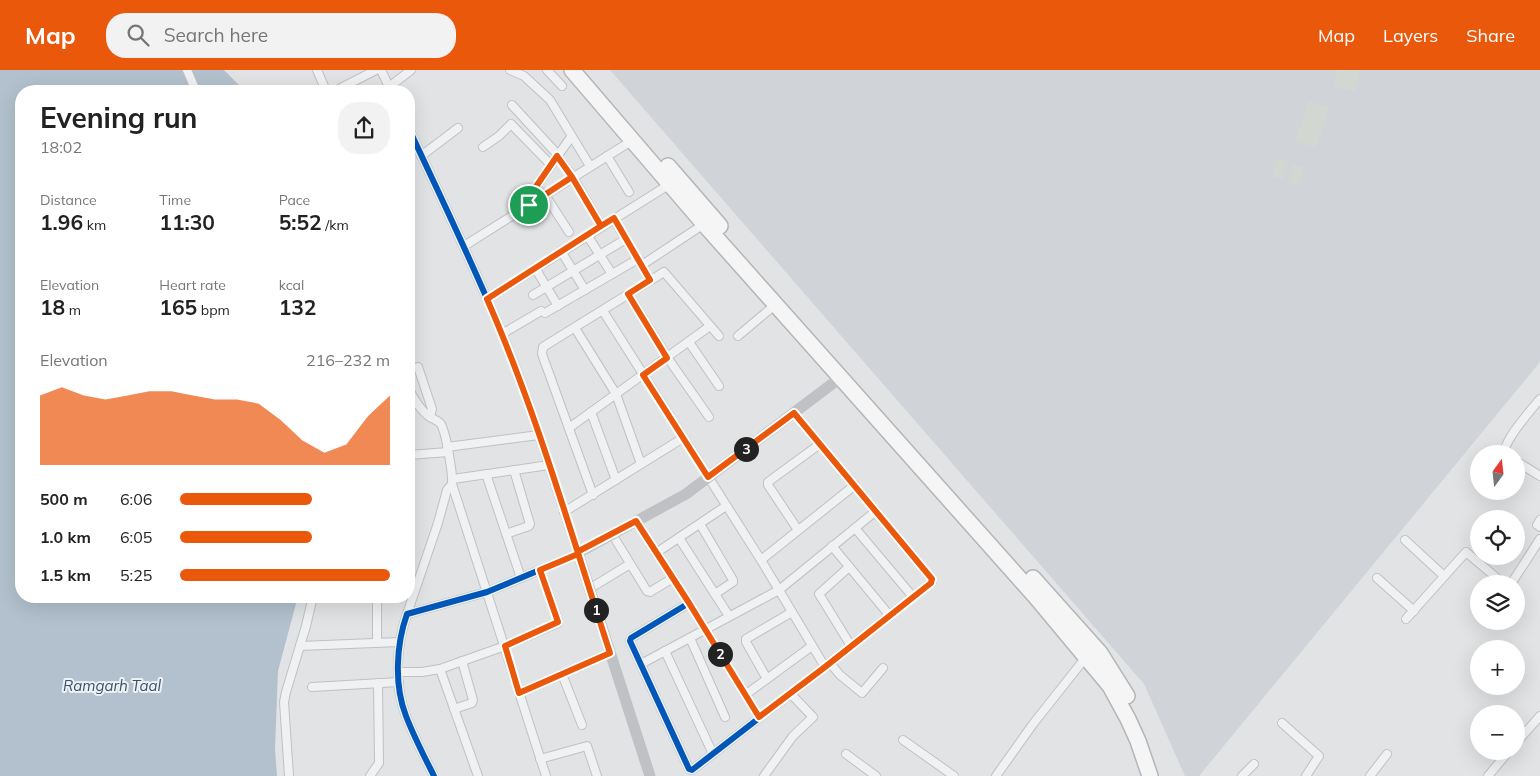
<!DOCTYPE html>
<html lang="en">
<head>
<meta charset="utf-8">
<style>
	:root { --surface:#fff; --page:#f2f2f2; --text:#222; --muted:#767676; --accent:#ea580c }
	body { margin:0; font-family:Mulish,sans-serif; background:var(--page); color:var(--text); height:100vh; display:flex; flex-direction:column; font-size:19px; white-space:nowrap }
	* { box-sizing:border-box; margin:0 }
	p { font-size:16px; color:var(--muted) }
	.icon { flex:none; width:28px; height:28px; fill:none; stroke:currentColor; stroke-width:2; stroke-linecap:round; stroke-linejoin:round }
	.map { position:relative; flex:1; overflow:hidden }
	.drawer { position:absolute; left:15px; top:15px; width:400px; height:518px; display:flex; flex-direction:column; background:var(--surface); border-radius:20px; box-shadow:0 5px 20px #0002 }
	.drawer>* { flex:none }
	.needle { width:32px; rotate:15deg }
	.controls { position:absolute; left:1470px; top:375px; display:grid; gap:10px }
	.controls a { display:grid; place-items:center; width:55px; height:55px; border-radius:50%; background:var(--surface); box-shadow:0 5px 20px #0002; font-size:25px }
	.pin { position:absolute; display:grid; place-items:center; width:42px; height:42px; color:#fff; margin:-21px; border:2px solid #fff; border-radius:50%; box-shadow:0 1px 5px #0007 }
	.km { position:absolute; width:25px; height:25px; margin:-12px; border-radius:50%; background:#222; color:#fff; font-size:14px; line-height:25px; text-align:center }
	.round { display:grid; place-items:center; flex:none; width:52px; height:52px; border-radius:20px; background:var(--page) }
	.headline { display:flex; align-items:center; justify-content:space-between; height:85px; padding:0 25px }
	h1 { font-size:28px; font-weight:700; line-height:38px }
	.stats { display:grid; grid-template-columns:repeat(3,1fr); gap:8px; height:85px; padding:5px 25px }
	.stats div { display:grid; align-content:center }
	.stats b { font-size:21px; font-weight:700 }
	.stats small { font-size:14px; font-weight:400 }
	.stats p { font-size:14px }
	.chart { height:140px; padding:10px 25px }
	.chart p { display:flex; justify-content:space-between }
	.chart svg { width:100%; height:90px; margin-top:5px; fill:var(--accent); opacity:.7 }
	ul { padding:0 25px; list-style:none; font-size:16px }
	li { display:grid; grid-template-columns:80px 60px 1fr; align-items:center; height:38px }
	li i { height:12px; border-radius:6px; background:var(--accent) }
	header { display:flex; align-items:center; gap:30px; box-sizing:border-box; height:70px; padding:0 25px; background:var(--accent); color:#fff }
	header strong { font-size:24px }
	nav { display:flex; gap:28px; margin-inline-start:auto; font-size:18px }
	.search { width:350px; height:45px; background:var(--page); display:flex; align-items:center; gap:12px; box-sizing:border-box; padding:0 18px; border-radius:20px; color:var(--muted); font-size:19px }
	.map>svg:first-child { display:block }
	.built { fill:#d0d3d8 }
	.green { fill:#d2d8d1 }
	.water { fill:#b2c1cd }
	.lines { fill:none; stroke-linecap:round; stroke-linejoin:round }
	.street-casing { stroke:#bfc1c3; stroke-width:10 }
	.highway-casing { stroke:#b3b6b9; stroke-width:18 }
	.street { stroke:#eff1f2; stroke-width:8 }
	.secondary { stroke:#bfc1c4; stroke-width:11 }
	.highway { stroke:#f5f5f5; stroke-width:15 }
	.cycleway-casing { stroke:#eef1f4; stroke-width:9 }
	.cycleway { stroke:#0057b8; stroke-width:6 }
	.route-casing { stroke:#fff; stroke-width:10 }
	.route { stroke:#ea580c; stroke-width:6 }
	.labels { text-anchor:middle; stroke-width:4; stroke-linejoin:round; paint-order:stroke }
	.water-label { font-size:15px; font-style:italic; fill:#39526b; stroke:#eef1f4 }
</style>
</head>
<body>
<header>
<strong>Map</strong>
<div class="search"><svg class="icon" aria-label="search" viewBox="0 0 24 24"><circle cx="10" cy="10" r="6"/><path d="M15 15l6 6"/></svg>Search here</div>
<nav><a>Map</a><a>Layers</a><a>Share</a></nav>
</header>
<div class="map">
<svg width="1540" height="706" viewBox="0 0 1540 706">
	<rect width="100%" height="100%" fill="#e1e3e5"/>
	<!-- built -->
	<polygon class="built" points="610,0 1540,0 1540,292 1199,706 1185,706 1144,614"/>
	<!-- green -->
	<g class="green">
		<polygon points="1337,0 1361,0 1354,22 1333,16"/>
		<polygon points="1309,31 1329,37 1316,78 1295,71"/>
		<polygon points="1277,89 1288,92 1282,110 1272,107"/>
		<polygon points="1294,94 1304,97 1298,115 1288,112"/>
	</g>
	<!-- water -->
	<polygon class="water" points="0,0 224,0 245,21 21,21 21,526 298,526 278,601 275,679 277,706 0,706"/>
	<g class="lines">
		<defs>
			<g id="street">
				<polyline points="187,0 196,21"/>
				<polyline points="317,0 326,21"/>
				<polyline points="381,0 391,21"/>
				<polyline points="510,0 524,6 550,30 590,96"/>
				<polyline points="547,0 562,16"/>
				<polyline points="389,17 411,0"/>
				<polyline points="335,21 376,0"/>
				<polyline points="512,35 558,85"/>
				<path d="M409,59C443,132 479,206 509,281C536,347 555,416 578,483"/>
				<polyline points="483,77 499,66 511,54 551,95"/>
				<polyline points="421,86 458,58"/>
				<polyline points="557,86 573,107 601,156"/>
				<polyline points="607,86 629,122"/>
				<polyline points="545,125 569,162"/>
				<polyline points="529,135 535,118 571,67"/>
				<polyline points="614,149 650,210"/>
				<polyline points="587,165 612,204"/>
				<polyline points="464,176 633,70"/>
				<polyline points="561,181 585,220"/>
				<polyline points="642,195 704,154"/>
				<polyline points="535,198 558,236"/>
				<polyline points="628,224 667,287 709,347"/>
				<polyline points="533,225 626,169"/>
				<polyline points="487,229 670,114"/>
				<polyline points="603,241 761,490 825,597"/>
				<polyline points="545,243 638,189"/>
				<polyline points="575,258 616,324 641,394"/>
				<polyline points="502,264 541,241"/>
				<polyline points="738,266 776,234"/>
				<polyline points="689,272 719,316"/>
				<polyline points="418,297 432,339 430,347"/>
				<path d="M409,319C413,328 421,341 430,347C433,349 437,350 440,353C446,360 453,405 452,414L546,706"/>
				<polyline points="591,342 616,410"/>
				<polyline points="569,358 710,256"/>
				<polyline points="447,377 539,365"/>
				<path d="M1504,384C1504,370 1530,341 1540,329"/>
				<polyline points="409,385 448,382"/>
				<polyline points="1516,391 1540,406"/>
				<polyline points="486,404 521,508"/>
				<polyline points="453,409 549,395"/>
				<polyline points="593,425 542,284 543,277 664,202 719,266"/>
				<polyline points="564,442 683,368"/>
				<polyline points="1540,450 1537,455 1540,457"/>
				<polyline points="636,451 689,533 759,647"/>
				<polyline points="700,454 733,510 733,512 715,524"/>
				<polyline points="855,458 913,527"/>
				<polyline points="798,460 768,415 768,412 820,374"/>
				<polyline points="506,464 529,456 530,454 514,400"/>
				<polyline points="612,464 647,521 650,522 673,508"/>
				<polyline points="679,468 729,546"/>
				<polyline points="1405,470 1444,506"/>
				<polyline points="832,476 890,546"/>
				<polyline points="656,483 726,436"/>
				<polyline points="761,490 855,415"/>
				<polyline points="849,497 819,524 851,576"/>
				<polyline points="1377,508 1414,541"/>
				<polyline points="1511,514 1540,469"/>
				<polyline points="589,519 630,494"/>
				<polyline points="377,526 377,573"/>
				<polyline points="689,533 631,568 630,571 689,699 692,700 825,597 932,512 932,509 794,343"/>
				<polyline points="407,544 438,453 447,420 452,414"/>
				<polyline points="1406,549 1466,482 1504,514"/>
				<polyline points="690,568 725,647"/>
				<polyline points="300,576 399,572"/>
				<polyline points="665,581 713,684"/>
				<polyline points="830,593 840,605 862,623 883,598"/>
				<polyline points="641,594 779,520 876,441"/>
				<polyline points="440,599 478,706"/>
				<polyline points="399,602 422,602 440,599 505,576 558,553 558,551 540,500"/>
				<polyline points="562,604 582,655"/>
				<polyline points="767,609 746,572 746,569 792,542"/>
				<polyline points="312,617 399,612"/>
				<polyline points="519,623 610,583"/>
				<polyline points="745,625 812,576"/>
				<polyline points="454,639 472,633 473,630 462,591"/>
				<polyline points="1282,653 1319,686 1306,706"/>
				<polyline points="903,670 954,706"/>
				<polyline points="1516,673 1540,646"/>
				<polyline points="846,684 876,706"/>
				<polyline points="540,689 587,676 597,706"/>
				<polyline points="289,706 284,632 286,622 306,556 313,526"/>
				<polyline points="370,706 379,693 378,613"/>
				<path d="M434,706C424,686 414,667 406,646C394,615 396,575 407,544L487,522L578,484"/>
				<polyline points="764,706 793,666 813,647 790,623"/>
				<polyline points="996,706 1033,654 1086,587"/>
				<polyline points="1242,706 1254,694"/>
				<polyline points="1370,706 1387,684"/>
				<polyline points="1488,706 1509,681"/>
			</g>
			<g id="highway">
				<polyline points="572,0 704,154 1035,526 1110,616 1128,649 1138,671 1150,706"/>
				<polyline points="668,96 720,156"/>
				<polyline points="1033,508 1100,583 1127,626"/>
			</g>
		</defs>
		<!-- street casing -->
		<use href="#street" class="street-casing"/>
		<!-- highway casing -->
		<use href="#highway" class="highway-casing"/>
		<!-- street -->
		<use href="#street" class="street"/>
		<!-- secondary -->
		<polyline class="secondary" points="650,706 578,483 686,424 840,308"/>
		<!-- highway -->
		<use href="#highway" class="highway"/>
		<defs>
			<g id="cycleway">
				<path d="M409,59C443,132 479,206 509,281C536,347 555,416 578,483"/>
				<polyline points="689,533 631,568 630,571 689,699 692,700 825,597 932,512 932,509 794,343"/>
				<path d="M434,706C424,686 414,667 406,646C394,615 396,575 407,544L487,522L578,484"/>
			</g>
		</defs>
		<!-- cycleway casing -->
		<use href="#cycleway" class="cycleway-casing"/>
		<!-- cycleway -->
		<use href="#cycleway" class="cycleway"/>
	</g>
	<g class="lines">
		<defs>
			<path id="route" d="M529,135L572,107L601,156L487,229C537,343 571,464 610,583L519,623L505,576L558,552L540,500L578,484L579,481L636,451L689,533L759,647L825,597L931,513L932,509L794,343L708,407L643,305L667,288L628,224L650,210L614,148L601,156L572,107L557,86L535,118L529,135"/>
		</defs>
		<!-- route casing -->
		<use href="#route" class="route-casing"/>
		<!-- route -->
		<use href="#route" class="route"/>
	</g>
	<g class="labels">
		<!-- water labels -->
		<g class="water-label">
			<text x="112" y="621">Ramgarh Taal</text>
		</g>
	</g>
</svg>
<div class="controls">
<a><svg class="needle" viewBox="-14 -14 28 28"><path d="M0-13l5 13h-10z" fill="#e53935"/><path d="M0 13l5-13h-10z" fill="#767676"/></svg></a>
<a><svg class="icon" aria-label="locate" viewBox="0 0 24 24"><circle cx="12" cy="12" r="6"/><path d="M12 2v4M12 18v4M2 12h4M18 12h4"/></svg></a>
<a><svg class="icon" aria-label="layers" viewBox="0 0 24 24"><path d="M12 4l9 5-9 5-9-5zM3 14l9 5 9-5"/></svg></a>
<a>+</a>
<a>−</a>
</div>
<div class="pin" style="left:529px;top:135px;background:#1e9e55"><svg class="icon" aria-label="arrive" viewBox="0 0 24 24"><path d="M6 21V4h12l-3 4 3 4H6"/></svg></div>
<b class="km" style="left:596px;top:540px">1</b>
<b class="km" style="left:720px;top:584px">2</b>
<b class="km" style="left:746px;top:379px">3</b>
<section class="drawer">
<div class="headline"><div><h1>Evening run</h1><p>18:02</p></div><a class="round"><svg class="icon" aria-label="share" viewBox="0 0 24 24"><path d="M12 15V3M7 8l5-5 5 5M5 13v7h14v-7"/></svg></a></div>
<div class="stats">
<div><p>Distance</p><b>1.96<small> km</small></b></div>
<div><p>Time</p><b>11:30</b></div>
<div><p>Pace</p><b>5:52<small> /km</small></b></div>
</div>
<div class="stats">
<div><p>Elevation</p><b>18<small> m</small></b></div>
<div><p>Heart rate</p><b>165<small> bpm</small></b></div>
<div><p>kcal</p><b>132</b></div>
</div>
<div class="chart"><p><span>Elevation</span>216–232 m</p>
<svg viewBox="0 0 160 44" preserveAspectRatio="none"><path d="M0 44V10L10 6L20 10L30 12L40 10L50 8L60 8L70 10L80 12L90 12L100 14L110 22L120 32L130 38L140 34L150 20L160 10V44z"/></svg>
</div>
<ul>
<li><b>500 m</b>6:06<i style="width:63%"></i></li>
<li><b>1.0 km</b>6:05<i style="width:63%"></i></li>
<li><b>1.5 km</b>5:25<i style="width:100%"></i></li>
</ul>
</section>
</div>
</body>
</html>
